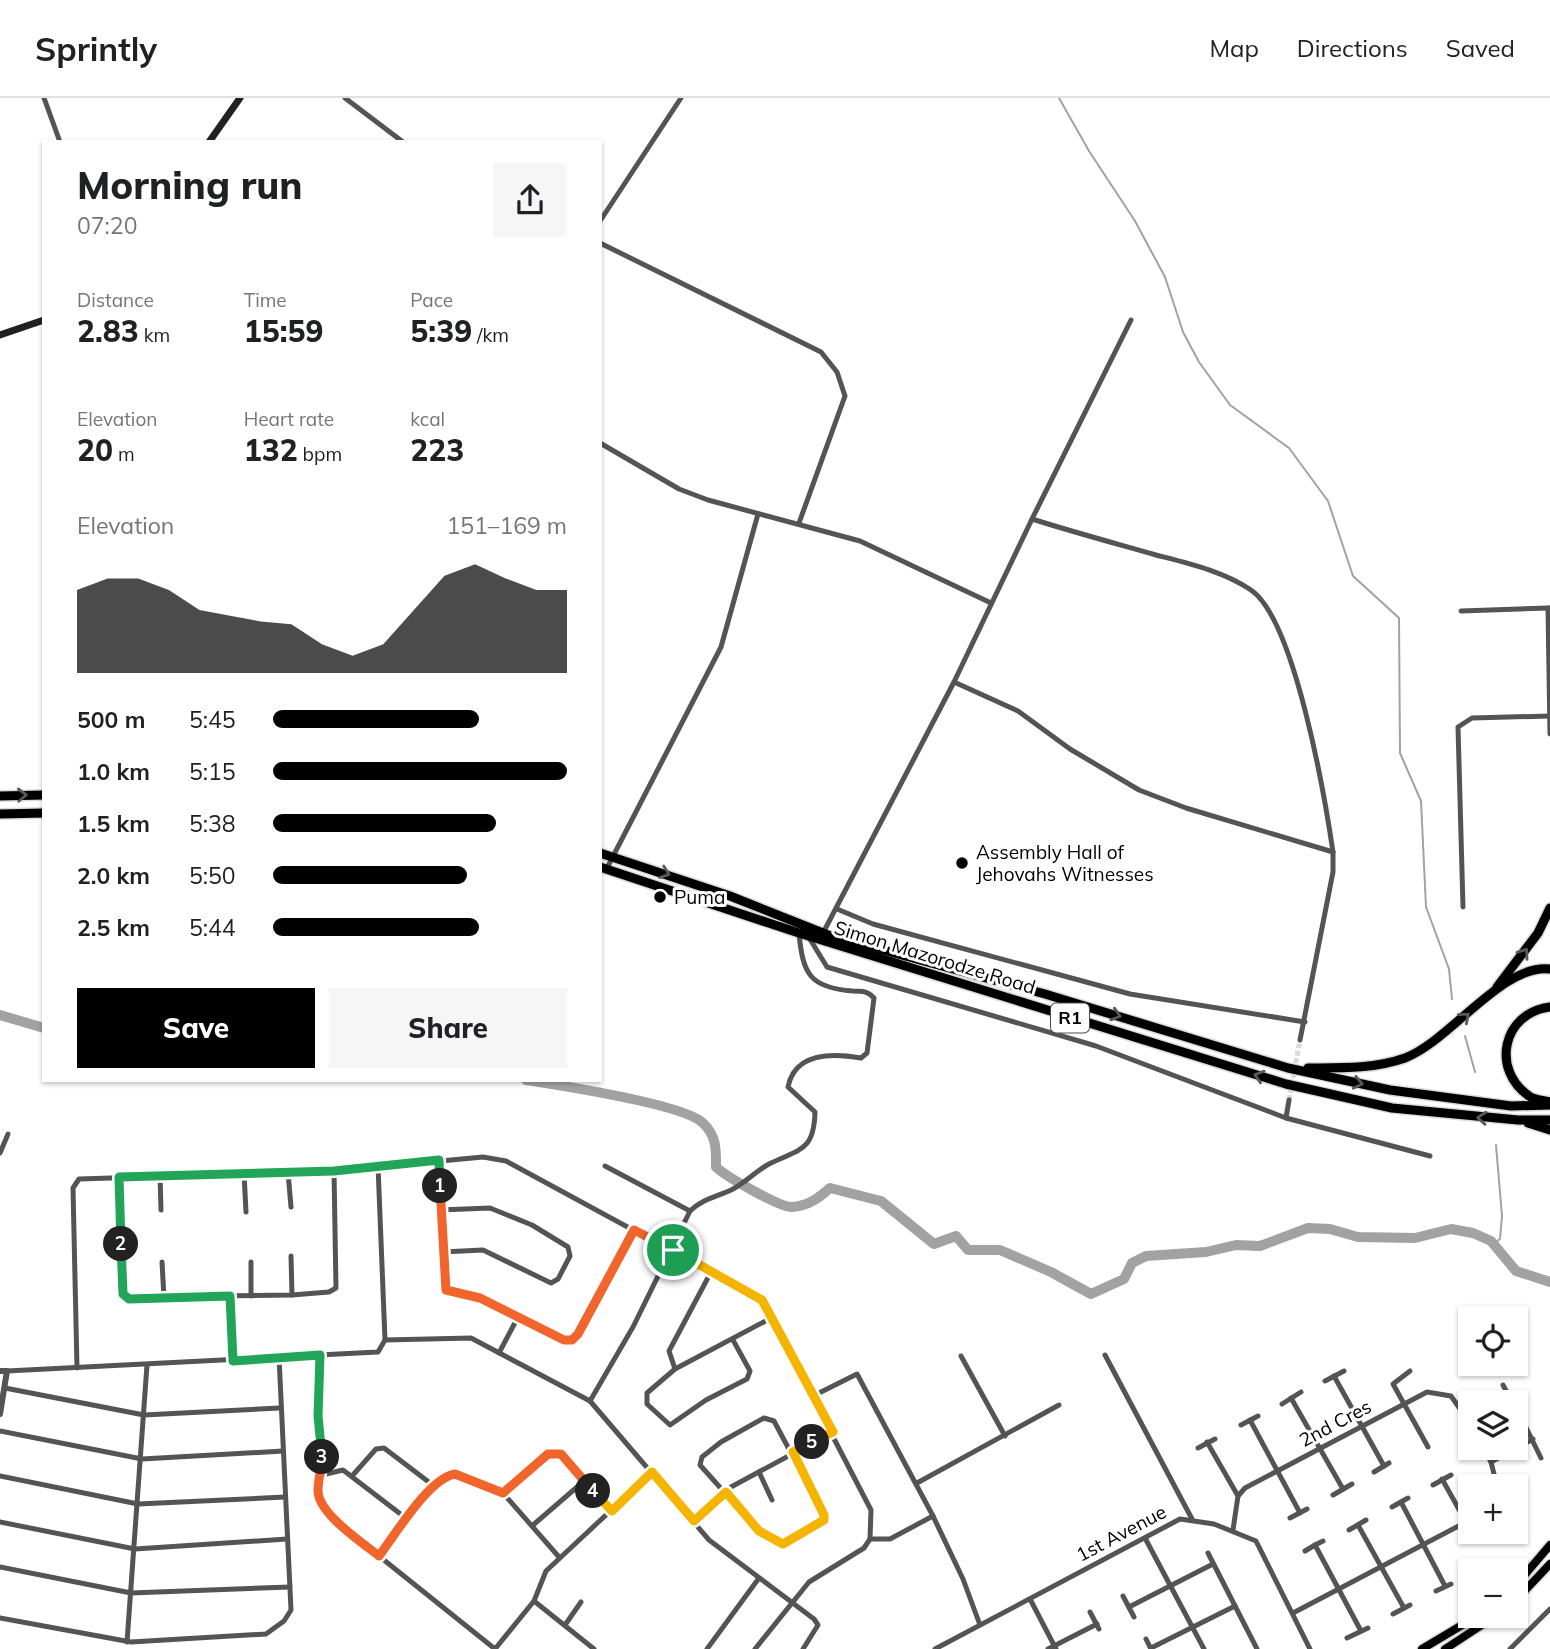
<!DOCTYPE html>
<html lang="en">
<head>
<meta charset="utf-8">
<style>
	:root { --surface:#fff; --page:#f6f6f6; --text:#202124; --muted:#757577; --line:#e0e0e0; --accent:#000 }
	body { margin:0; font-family:Mulish,sans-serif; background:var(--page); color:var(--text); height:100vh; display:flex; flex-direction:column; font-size:26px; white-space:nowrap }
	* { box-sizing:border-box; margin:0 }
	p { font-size:23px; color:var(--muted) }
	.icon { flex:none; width:38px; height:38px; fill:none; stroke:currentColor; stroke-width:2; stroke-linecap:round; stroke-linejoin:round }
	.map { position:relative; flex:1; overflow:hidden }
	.details { position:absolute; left:42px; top:42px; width:560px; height:942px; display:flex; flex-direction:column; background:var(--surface); border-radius:0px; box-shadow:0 2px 5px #0004 }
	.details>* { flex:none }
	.fabs { position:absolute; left:1458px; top:1208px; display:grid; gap:14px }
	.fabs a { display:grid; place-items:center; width:70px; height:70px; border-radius:0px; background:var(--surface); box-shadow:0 2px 5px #0004; font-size:35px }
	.pin { position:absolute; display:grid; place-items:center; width:60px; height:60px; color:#fff; margin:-30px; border:4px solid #fff; border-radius:50%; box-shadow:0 2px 7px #0007 }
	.km { position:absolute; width:35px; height:35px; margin:-18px; border-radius:50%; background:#222; color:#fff; font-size:19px; line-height:35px; text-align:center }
	.round { display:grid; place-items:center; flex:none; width:74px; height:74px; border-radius:0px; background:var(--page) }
	.overview { display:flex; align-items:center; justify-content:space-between; height:119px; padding:0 35px }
	h1 { font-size:38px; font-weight:800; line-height:52px }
	.figures { display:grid; grid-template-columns:repeat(3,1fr); gap:10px; height:119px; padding:7px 35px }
	.figures div { display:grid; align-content:center }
	.figures b { font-size:30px; font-weight:800 }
	.figures small { font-size:19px; font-weight:400 }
	.figures p { font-size:19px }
	.chart { height:196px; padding:14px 35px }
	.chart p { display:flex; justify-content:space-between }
	.chart svg { width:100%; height:126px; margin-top:7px; fill:var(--accent); opacity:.7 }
	.cta { display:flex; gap:14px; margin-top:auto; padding:14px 35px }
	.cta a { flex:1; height:80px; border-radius:0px; background:var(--accent); color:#fff; font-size:28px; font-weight:800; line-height:80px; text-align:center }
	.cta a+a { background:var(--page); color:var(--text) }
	ul { padding:0 35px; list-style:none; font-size:23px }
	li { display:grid; grid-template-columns:112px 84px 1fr; align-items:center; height:52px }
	li i { height:18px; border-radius:9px; background:var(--accent) }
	header { display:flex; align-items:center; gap:42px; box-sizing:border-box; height:98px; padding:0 35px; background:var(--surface); border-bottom:2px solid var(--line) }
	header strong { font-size:33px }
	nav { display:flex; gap:38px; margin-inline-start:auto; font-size:24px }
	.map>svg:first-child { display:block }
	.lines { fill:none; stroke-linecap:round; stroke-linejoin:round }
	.stream { stroke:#a2a2a2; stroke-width:2 }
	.river { stroke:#a2a2a2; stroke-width:10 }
	.minor-tunnel { stroke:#d9d9d9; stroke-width:5; stroke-dasharray:5 2.5; stroke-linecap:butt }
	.primary-casing { stroke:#dbdbdb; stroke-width:11 }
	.trunk-casing { stroke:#dbdbdb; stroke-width:12 }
	.minor { stroke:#545454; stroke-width:5 }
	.tertiary { stroke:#545454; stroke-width:6 }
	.secondary { stroke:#212121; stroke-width:7 }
	.primary { stroke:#000; stroke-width:8 }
	.trunk { stroke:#000; stroke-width:9 }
	.oneway { stroke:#595959 }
	.split-1-casing { stroke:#fff; stroke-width:14 }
	.split-2-casing { stroke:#fff; stroke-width:14 }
	.split-3-casing { stroke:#fff; stroke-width:14 }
	.split-4-casing { stroke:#fff; stroke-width:14 }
	.split-5-casing { stroke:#fff; stroke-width:14 }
	.split-6-casing { stroke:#fff; stroke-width:14 }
	.split-1 { stroke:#f0652b; stroke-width:9 }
	.split-2 { stroke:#22a559; stroke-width:9 }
	.split-3 { stroke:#22a559; stroke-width:9 }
	.split-4 { stroke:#f0652b; stroke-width:9 }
	.split-5 { stroke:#f5b400; stroke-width:9 }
	.split-6 { stroke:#f5b400; stroke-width:9 }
	.poi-dot { fill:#000; stroke:#fff; stroke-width:2.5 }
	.labels { text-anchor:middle; stroke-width:6; stroke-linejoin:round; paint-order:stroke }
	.shield { fill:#fff; stroke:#4c4c4c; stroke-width:2 }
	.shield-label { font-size:18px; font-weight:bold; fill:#000 }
	.poi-label { font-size:19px; fill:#000; stroke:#fff; text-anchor:start }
	.street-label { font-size:19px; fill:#000; stroke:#fff }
</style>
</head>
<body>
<header>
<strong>Sprintly</strong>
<nav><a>Map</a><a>Directions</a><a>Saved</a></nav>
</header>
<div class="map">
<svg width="1550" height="1551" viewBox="0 0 1550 1551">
	<rect width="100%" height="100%" fill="#fff"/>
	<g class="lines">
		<!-- stream -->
		<g class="stream">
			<polyline points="1059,0 1089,53 1135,123 1165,179 1183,234 1199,264 1230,307 1289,350 1328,403 1353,478 1399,520 1400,655 1421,703 1426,809 1449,871 1452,901"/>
			<polyline points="1465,938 1475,974"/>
			<polyline points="1493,1146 1500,1141 1502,1118 1496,1047"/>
		</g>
		<!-- river -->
		<g class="river">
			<polyline points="0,917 44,930"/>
			<path d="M526,982C558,987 684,1006 703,1025C717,1039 716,1051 716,1069C725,1078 781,1110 792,1109C808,1108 819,1100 830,1090L881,1103L934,1146L956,1138L968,1152H1000L1051,1174L1091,1196L1124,1181L1132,1165L1146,1158L1206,1154L1236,1147L1260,1148L1308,1130L1330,1131L1358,1139L1415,1140L1451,1131L1473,1135L1491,1143L1516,1173L1550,1184"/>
		</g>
		<!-- minor-tunnel -->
		<polyline class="minor-tunnel" points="1289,1002 1300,942"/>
		<defs>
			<g id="primary">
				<polyline points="1516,1487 1550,1447"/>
				<polyline points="1516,1502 1550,1466"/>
				<polyline points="1422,1551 1479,1517"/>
				<polyline points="1445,1551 1497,1517"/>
			</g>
			<g id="trunk">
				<polyline points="0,698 44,697"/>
				<polyline points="0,716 44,715"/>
				<polyline points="600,755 730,798 828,837 1045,896 1288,970 1390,992 1511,1008 1550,1007"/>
				<polyline points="600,769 799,835 1286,986 1392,1010 1518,1022 1550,1022"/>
				<polyline points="1497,889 1538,835 1550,810"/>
				<path d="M1550,909C1502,915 1491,972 1529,998C1534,1002 1544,1002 1550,1004"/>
				<path d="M1308,970C1341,970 1374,971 1405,960C1450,943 1503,865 1550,871"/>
				<polyline points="1528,1025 1550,1032"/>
			</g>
		</defs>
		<!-- primary casing -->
		<use href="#primary" class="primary-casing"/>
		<!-- trunk casing -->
		<use href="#trunk" class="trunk-casing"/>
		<!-- minor -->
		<g class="minor">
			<polyline points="44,0 60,44"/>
			<polyline points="345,0 403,44"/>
			<polyline points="600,123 681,0"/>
			<polyline points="600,145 821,254 837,274 845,298 799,425"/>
			<polyline points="600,345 679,391 708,402 860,443 991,505"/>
			<polyline points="1032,421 1131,222"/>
			<polyline points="1548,510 1550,636"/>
			<polyline points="1461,513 1549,510"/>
			<polyline points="954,584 1018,613 1070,651 1139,692 1186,710 1333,754"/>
			<polyline points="607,770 721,549 758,416"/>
			<polyline points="1463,809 1458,629 1472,620 1550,618"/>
			<polyline points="837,811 873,826 1130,896 1305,924"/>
			<path d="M823,835L954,584L1032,421C1073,434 1114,445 1156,457C1187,465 1223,473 1251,492C1295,522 1325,700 1333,754V774L1300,942"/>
			<polyline points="808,838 827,869 1096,948 1286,1020 1430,1058"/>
			<polyline points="1286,1020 1289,1002"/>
			<polyline points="0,1055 8,1036"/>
			<polyline points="439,1062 445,1191 480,1200 564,1242 572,1242 577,1236 633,1132"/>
			<polyline points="288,1074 291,1109"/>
			<polyline points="244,1075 246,1114"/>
			<polyline points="160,1077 161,1112"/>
			<polyline points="119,1079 123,1196 126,1199 292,1197 329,1194 336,1190 334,1073"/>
			<polyline points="440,1112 490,1110 532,1127 568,1149 570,1158 558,1181 551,1185 483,1152 442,1154"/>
			<path d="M690,1113C704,1100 717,1099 733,1091C746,1084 756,1073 769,1066C799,1051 814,1054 815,1014L788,989C795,954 832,955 861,960L867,955L874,900C868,893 862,893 853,893C809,890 803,875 799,836"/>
			<polyline points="291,1158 292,1197"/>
			<polyline points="162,1164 164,1200"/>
			<polyline points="251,1164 251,1198"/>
			<polyline points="230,1198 233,1263"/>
			<polyline points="385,1242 471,1240 590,1303 709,1442 814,1521 818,1527 803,1551"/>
			<polyline points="733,1242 750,1273 747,1281 706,1302 670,1327 647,1306 647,1295 675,1271 773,1219"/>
			<polyline points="499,1255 518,1219"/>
			<polyline points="320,1257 318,1318 322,1377 318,1392 320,1401 344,1430 495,1551 534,1503 546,1473 652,1374"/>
			<polyline points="1105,1257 1192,1421"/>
			<polyline points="961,1258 1005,1338"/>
			<polyline points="77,1270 73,1090 79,1081 334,1073 483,1059 506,1063 762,1202 871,1412 870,1441 864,1450 809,1484 755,1551"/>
			<polyline points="675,1271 669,1253 711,1174"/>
			<polyline points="7,1273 378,1254 385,1242 378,1068"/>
			<polyline points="1410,1273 1393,1286 1428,1349"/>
			<polyline points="1334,1278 1384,1368"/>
			<polyline points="1325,1283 1344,1273"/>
			<polyline points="1503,1287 1512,1304"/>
			<polyline points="5,1290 144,1317 280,1310"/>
			<polyline points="813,1298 857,1276 933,1418 890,1441 870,1441"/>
			<polyline points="1291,1300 1343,1391"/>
			<polyline points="590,1303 633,1229 690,1113 605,1068"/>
			<polyline points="1282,1306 1301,1294"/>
			<polyline points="1516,1309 1541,1360"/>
			<polygon points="764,1320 774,1323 824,1417 820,1426 783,1446 759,1433 700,1367 702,1359 721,1344"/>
			<polyline points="1250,1322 1300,1415"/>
			<polyline points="1241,1327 1258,1318"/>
			<polyline points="0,1333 142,1361 283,1353"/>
			<polyline points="1207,1344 1238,1398"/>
			<polyline points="1483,1349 1491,1364 1497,1388"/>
			<polyline points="1198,1350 1215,1341"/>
			<polyline points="1491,1364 1533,1341"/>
			<polyline points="759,1374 772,1402"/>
			<polyline points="1374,1374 1389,1365"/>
			<polyline points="322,1377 343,1372 407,1421"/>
			<polyline points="0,1378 138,1406 285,1399"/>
			<polyline points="352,1378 376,1351 384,1350 434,1388"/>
			<polyline points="1442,1381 1466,1424"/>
			<polyline points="917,1385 1059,1307"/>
			<polyline points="1433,1387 1451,1377"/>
			<polyline points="503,1395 548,1356 561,1356 612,1413"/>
			<polyline points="1333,1397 1352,1386"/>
			<polyline points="1401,1404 1445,1488"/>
			<polyline points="1392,1409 1408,1400"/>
			<polyline points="933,1418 963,1481 980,1527"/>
			<polyline points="1290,1420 1307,1411"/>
			<polyline points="694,1423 731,1389 833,1334"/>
			<polyline points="0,1424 135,1451 287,1441"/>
			<polyline points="1358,1427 1404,1510"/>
			<polyline points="532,1428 584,1383"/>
			<polyline points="1233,1432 1238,1398 1245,1390 1427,1294 1451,1298 1470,1325"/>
			<polyline points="1349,1432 1366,1422"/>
			<polyline points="1145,1440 1204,1551"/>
			<polyline points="1323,1443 1315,1447 1361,1533"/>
			<polyline points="1305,1453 1315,1447"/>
			<polyline points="1208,1455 1257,1551"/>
			<polyline points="379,1458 434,1388 446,1378 455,1375 503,1395 559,1459"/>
			<polyline points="0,1469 131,1495 290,1489"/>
			<polyline points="1436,1493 1451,1486"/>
			<polyline points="1123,1498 1134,1519"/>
			<polyline points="1030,1501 1056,1551"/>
			<polyline points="534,1503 594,1551"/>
			<polyline points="1129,1509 1213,1466"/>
			<polyline points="1090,1514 1099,1531"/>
			<polyline points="1293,1515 1470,1422"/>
			<polyline points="1393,1516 1410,1507"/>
			<polyline points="0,1520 131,1544 266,1536 284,1523 291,1512 279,1259"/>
			<polyline points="565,1527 581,1504"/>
			<polyline points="1347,1540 1368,1530"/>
			<polyline points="1146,1541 1151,1551"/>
			<polyline points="127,1544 147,1267"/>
			<polyline points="1151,1550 1235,1508"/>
			<polyline points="707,1551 759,1480"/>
			<polyline points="935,1551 1180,1421 1214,1426 1256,1443 1310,1551"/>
			<polyline points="1048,1551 1097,1526"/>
			<polyline points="1510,1551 1550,1511"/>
		</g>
		<!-- tertiary -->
		<polyline class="tertiary" points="0,1273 7,1273 0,1316"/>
		<!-- secondary -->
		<g class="secondary">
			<polyline points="209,44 240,0"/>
			<polyline points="0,237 44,222"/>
		</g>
		<!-- primary -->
		<use href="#primary" class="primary"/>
		<!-- trunk -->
		<use href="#trunk" class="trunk"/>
	</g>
	<!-- one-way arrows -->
	<defs><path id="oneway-chevron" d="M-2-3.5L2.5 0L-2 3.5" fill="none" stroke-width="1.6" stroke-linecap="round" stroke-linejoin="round" transform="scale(1.75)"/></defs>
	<g class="oneway">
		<use href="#oneway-chevron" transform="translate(22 697) rotate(-2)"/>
		<use href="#oneway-chevron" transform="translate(665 775) rotate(19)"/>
		<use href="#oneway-chevron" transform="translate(1524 855) rotate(-55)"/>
		<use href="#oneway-chevron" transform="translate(1116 917) rotate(17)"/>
		<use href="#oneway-chevron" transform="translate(1465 919) rotate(-41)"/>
		<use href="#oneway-chevron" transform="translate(1259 978) rotate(-163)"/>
		<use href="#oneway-chevron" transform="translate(1358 985) rotate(12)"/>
		<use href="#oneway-chevron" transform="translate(1482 1020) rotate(-176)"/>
	</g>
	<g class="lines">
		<defs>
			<polyline id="split-1" points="440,1088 446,1192 480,1200 564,1242 572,1242 578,1236 634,1132 673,1152"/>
			<polyline id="split-2" points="121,1146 119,1079 334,1073 439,1062 440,1088"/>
			<polyline id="split-3" points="121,1146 123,1196 129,1201 230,1198 233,1263 320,1257 318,1318 322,1359"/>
			<path id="split-4" d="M322,1359C322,1371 318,1381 318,1392C317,1415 363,1445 379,1458C395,1437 429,1380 455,1376L503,1395L548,1356H561L593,1393"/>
			<polyline id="split-5" points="593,1393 612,1413 652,1374 694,1423 726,1394 759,1433 783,1446 824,1422 824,1417 793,1354 812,1344"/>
			<polyline id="split-6" points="673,1152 762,1202 833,1334 812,1344"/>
		</defs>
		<!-- split-1 casing -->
		<use href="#split-1" class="split-1-casing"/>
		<!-- split-2 casing -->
		<use href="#split-2" class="split-2-casing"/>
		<!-- split-3 casing -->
		<use href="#split-3" class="split-3-casing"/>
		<!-- split-4 casing -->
		<use href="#split-4" class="split-4-casing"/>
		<!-- split-5 casing -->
		<use href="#split-5" class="split-5-casing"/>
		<!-- split-6 casing -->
		<use href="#split-6" class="split-6-casing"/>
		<!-- split-1 -->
		<use href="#split-1" class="split-1"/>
		<!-- split-2 -->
		<use href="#split-2" class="split-2"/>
		<!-- split-3 -->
		<use href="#split-3" class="split-3"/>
		<!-- split-4 -->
		<use href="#split-4" class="split-4"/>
		<!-- split-5 -->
		<use href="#split-5" class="split-5"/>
		<!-- split-6 -->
		<use href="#split-6" class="split-6"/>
	</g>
	<!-- markers -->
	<g class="poi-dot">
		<circle cx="962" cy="765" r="7"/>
		<circle cx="660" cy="799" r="7"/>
	</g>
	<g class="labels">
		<!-- shield labels -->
		<rect class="shield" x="1051" y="905.5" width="38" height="29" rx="5"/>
		<g class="shield-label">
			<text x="1070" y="926">R1</text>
		</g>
		<!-- poi labels -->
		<g class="poi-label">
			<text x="976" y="761">Assembly Hall of<tspan x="976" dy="22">Jehovahs Witnesses</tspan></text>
			<text x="674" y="806">Puma</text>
		</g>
		<!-- street labels -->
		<g class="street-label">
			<text transform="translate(935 859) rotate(17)" y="7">Simon Mazorodze Road</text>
			<text transform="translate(1335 1325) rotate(-28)" y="7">2nd Cres</text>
			<text transform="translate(1121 1435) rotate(-28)" y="7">1st Avenue</text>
		</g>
	</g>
</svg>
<div class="fabs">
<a><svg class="icon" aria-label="locate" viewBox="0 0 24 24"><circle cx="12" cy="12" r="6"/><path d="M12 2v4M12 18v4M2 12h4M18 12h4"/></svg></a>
<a><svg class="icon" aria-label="layers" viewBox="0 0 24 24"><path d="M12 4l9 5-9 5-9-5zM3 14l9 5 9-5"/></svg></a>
<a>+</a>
<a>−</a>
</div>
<div class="pin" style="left:673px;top:1152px;background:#1e9e55"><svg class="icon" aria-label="arrive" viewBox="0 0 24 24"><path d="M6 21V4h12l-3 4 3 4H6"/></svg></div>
<b class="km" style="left:440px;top:1088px">1</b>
<b class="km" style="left:121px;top:1146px">2</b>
<b class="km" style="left:322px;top:1359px">3</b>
<b class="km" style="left:593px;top:1393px">4</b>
<b class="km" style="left:812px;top:1344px">5</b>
<section class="details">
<div class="overview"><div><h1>Morning run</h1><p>07:20</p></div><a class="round"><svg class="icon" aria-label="share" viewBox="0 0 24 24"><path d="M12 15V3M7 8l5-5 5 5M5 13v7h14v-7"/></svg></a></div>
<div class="figures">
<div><p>Distance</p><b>2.83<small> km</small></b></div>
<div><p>Time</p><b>15:59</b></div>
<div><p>Pace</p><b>5:39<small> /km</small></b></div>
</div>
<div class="figures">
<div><p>Elevation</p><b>20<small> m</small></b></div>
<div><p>Heart rate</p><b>132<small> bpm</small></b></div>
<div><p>kcal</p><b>223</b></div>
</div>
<div class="chart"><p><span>Elevation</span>151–169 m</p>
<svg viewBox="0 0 160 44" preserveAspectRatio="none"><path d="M0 44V15L10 11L20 11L30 15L40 22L50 24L60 26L70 27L80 34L90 38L100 34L110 22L120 10L130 6L140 11L150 15L160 15V44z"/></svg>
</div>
<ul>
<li><b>500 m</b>5:45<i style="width:70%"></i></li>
<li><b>1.0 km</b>5:15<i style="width:100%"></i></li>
<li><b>1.5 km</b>5:38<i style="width:76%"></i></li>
<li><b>2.0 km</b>5:50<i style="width:66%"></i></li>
<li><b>2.5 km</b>5:44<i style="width:70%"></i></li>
</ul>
<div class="cta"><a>Save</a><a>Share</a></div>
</section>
</div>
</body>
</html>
